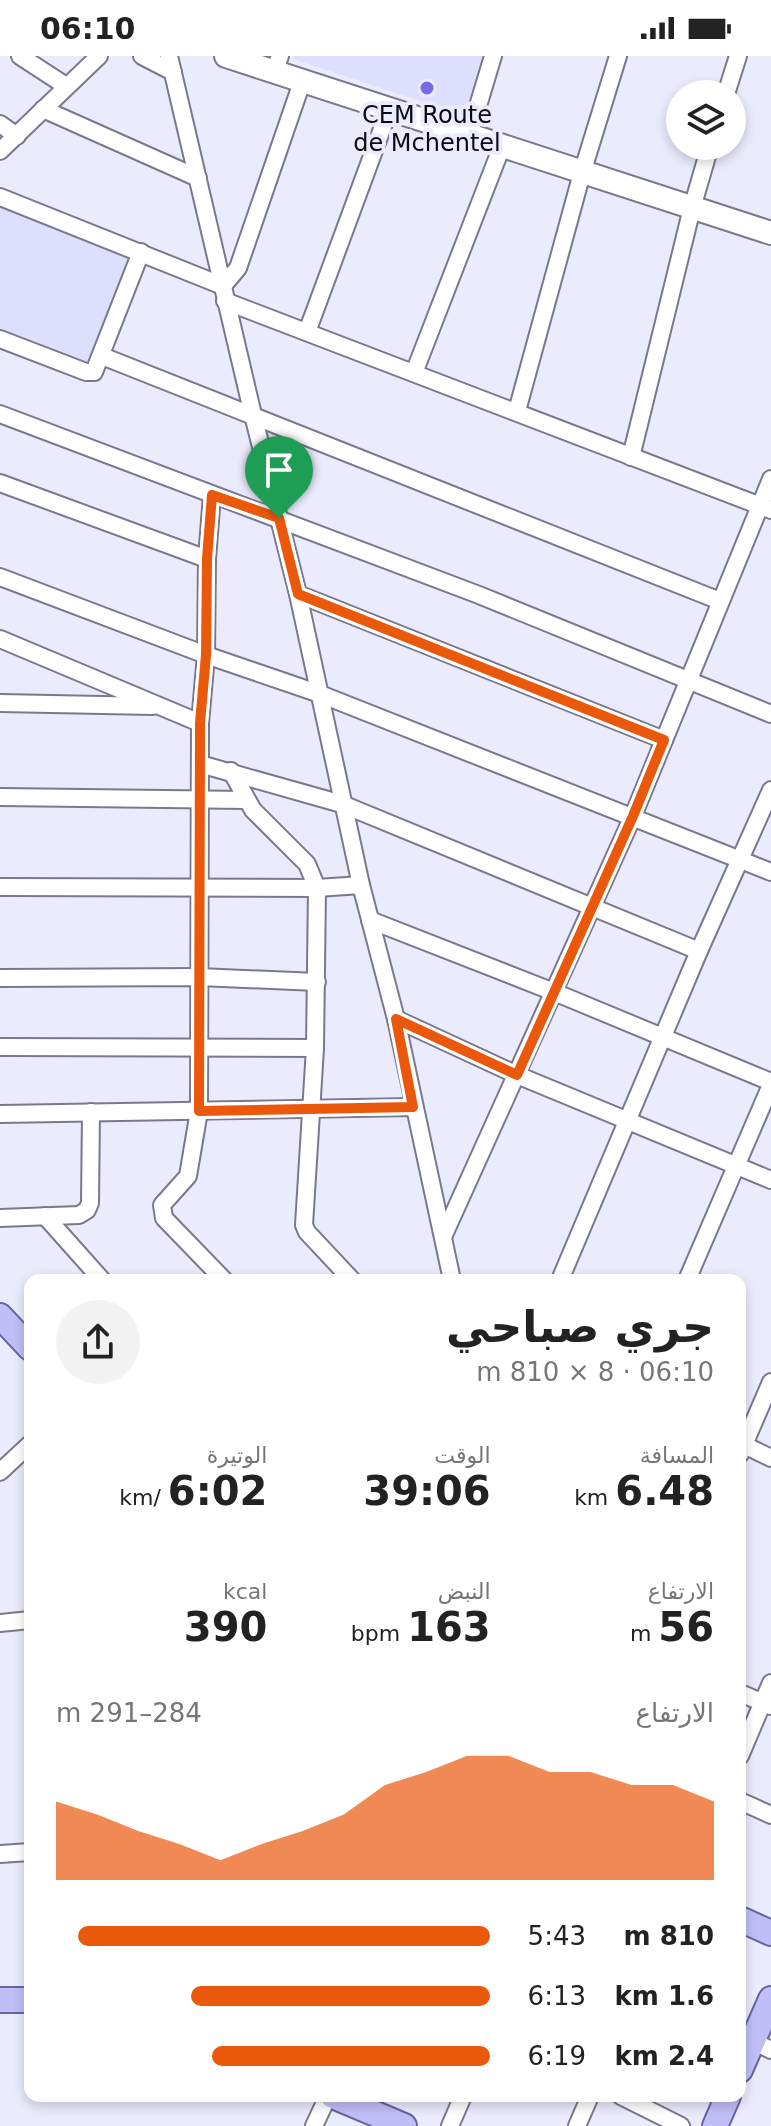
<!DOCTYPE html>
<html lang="ar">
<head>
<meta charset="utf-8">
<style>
	:root { --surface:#fff; --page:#f2f2f2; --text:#222; --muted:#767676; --accent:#ea580c }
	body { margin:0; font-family:"DejaVu Sans",Vazirmatn,sans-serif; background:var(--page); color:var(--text); direction:rtl; height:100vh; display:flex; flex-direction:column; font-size:30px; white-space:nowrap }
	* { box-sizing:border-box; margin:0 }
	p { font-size:26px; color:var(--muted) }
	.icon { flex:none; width:44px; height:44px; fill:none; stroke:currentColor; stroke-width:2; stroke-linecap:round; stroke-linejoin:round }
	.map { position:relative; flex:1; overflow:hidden; direction:ltr }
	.details { position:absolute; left:24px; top:1218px; width:722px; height:828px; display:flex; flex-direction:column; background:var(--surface); border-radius:16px; box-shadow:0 4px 12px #0003; direction:rtl }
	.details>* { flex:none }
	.controls { position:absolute; left:666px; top:24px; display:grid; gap:16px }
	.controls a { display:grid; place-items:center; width:80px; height:80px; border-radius:50%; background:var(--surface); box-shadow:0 4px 12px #0003; font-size:40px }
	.pin { position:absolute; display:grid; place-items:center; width:68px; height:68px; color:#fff; margin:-82px -34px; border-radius:50% 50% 50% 0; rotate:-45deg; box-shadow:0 0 8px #0007 }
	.pin .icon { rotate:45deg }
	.round { display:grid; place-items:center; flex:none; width:84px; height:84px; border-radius:42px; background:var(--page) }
	.summary { display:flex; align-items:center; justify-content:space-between; height:136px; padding:0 32px }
	h1 { font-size:44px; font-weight:700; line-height:60px }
	.stats { display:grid; grid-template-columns:repeat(3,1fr); gap:12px; height:136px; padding:8px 32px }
	.stats div { display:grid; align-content:center }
	.stats b { font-size:40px; font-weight:700 }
	.stats small { font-size:22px; font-weight:400 }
	.stats p { font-size:22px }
	.chart { height:224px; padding:16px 32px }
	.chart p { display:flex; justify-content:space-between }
	.chart svg { width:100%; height:144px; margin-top:8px; fill:var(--accent); opacity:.7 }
	ul { padding:0 32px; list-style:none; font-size:26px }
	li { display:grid; grid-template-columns:128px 96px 1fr; align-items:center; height:60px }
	li i { height:20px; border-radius:10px; background:var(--accent) }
	.status { display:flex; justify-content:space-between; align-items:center; height:56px; padding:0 40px; background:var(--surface); direction:ltr }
	.status svg { height:22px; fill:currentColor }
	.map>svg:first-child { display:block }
	.built { fill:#dedffd }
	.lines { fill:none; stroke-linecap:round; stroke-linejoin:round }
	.street-casing { stroke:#79798e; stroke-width:20 }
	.secondary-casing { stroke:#79798e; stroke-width:26 }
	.primary-casing { stroke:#6763a4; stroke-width:28 }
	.street { stroke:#fff; stroke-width:16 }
	.secondary { stroke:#fff; stroke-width:22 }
	.primary { stroke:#c1bef7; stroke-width:24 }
	.route-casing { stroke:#fff; stroke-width:16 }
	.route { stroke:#ea580c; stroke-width:10 }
	.poi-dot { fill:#7969e4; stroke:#ebebfe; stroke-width:3 }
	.labels { text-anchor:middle; stroke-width:8; stroke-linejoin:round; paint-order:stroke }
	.poi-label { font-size:24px; fill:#0c0b13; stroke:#ebebfe }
</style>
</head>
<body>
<div class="status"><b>06:10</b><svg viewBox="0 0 49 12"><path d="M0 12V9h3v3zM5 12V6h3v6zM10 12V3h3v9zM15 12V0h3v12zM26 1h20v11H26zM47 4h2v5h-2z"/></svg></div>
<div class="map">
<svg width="771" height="2070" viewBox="0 0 771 2070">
	<rect width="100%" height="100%" fill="#ebebfe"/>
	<!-- built -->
	<g class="built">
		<polygon points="294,0 485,0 466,60 293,3"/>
		<polygon points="0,149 134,202 89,309 0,274"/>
	</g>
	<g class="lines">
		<defs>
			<g id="street">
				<polyline points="20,0 66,30"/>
				<polyline points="142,0 173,16"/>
				<polyline points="169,0 253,359 298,538 361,829 396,963 452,1224"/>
				<polyline points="274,16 280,0"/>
				<polyline points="726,38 738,0"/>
				<polyline points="43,53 198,122"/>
				<polyline points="0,68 17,80"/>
				<polyline points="469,80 493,0"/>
				<polyline points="0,95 99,0"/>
				<polyline points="0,141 223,230 238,212 302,26"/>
				<polyline points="225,245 771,454"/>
				<polyline points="307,276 389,54"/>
				<polyline points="0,283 86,316 94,316 141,196"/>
				<polyline points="102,300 720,545"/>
				<polyline points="414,317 502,90"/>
				<polyline points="517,355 582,117 618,0"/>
				<polyline points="0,358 479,539 771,658"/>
				<polyline points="631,401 692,152 710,90"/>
				<polyline points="0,427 207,503"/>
				<polyline points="212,439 207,503 206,599 200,667 199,1055 188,1120 162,1149 164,1162 224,1224"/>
				<polyline points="0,521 206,599 320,638 771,816"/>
				<polyline points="298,538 664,684"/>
				<polyline points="0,583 200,667"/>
				<polyline points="0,647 153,650"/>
				<polyline points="200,708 342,748 699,895"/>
				<polyline points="231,715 253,754 307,808 317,832 315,992 304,1169 307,1176 352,1224"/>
				<polyline points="0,741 246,744"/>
				<polyline points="0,831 317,832 361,829"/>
				<polyline points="370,864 554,936 771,1026"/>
				<polyline points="0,922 199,921 317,926"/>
				<polyline points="396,963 517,1019 771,1124"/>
				<polyline points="0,991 315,992"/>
				<polyline points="0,1058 413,1051"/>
				<polyline points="45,1160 102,1224"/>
				<polyline points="0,1162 79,1159 87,1154 90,1147 91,1056"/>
				<polyline points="443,1181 633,760 771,423"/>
				<polyline points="560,1224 699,895 771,734"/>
				<polyline points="687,1224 771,1029"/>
				<polyline points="740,1387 771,1402"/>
				<polyline points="740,1398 771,1326"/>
				<polyline points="0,1416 30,1388"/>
				<polyline points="0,1567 30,1564"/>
				<polyline points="740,1637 771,1650"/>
				<polyline points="740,1700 771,1627"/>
				<polyline points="740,1745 771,1759"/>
				<polyline points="0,1798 30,1796"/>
				<polyline points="740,1979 771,1994"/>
				<polyline points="621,2040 681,2070"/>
				<polyline points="314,2070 328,2040"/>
				<polyline points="450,2070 463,2040"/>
				<polyline points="577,2070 590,2040"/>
			</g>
			<polyline id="secondary" points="226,0 771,177"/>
			<g id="primary">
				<polyline points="0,1260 30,1292"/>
				<polyline points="740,1863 771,1877"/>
				<polyline points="0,1944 30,1944"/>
				<polyline points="740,2014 771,1943"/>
				<polyline points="333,2040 404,2070"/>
				<polyline points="715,2070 728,2040"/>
			</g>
		</defs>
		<!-- street casing -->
		<use href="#street" class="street-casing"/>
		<!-- secondary casing -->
		<use href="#secondary" class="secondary-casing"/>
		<!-- primary casing -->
		<use href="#primary" class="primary-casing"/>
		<!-- street -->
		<use href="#street" class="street"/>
		<!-- secondary -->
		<use href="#secondary" class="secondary"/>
		<!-- primary -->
		<use href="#primary" class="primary"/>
	</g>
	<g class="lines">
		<defs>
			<polygon id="route" points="212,439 279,462 298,538 664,684 633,760 517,1019 396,963 413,1051 199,1055 200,667 206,599 207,503"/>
		</defs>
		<!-- route casing -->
		<use href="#route" class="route-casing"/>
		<!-- route -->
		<use href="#route" class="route"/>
	</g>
	<!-- markers -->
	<circle class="poi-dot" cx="427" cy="32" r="8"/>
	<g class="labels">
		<!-- poi labels -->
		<g class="poi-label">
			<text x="427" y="67">CEM Route<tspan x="427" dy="28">de Mchentel</tspan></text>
		</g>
	</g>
</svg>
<div class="controls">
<a><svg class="icon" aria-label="layers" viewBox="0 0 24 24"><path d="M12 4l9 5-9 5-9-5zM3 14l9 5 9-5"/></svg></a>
</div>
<div class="pin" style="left:279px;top:462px;background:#1e9e55"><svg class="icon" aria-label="arrive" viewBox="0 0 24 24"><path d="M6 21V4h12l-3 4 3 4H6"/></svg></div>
<section class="details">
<div class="summary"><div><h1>جري صباحي</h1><p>06:10 · 8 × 810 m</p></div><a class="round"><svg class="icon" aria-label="share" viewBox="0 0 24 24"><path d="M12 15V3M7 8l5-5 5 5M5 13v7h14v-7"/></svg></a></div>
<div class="stats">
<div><p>المسافة</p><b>6.48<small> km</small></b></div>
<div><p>الوقت</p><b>39:06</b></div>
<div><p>الوتيرة</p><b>6:02<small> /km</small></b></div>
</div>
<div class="stats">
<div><p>الارتفاع</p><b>56<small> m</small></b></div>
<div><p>النبض</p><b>163<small> bpm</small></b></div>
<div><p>kcal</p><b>390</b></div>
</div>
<div class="chart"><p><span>الارتفاع</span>284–291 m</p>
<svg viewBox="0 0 160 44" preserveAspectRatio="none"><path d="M0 44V20L10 24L20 29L30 33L40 38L50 33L60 29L70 24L80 15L90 11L100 6L110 6L120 11L130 11L140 15L150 15L160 20V44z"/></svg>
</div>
<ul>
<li><b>810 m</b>5:43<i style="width:95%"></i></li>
<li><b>1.6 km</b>6:13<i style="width:69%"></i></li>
<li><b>2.4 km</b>6:19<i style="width:64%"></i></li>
</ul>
</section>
</div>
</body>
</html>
